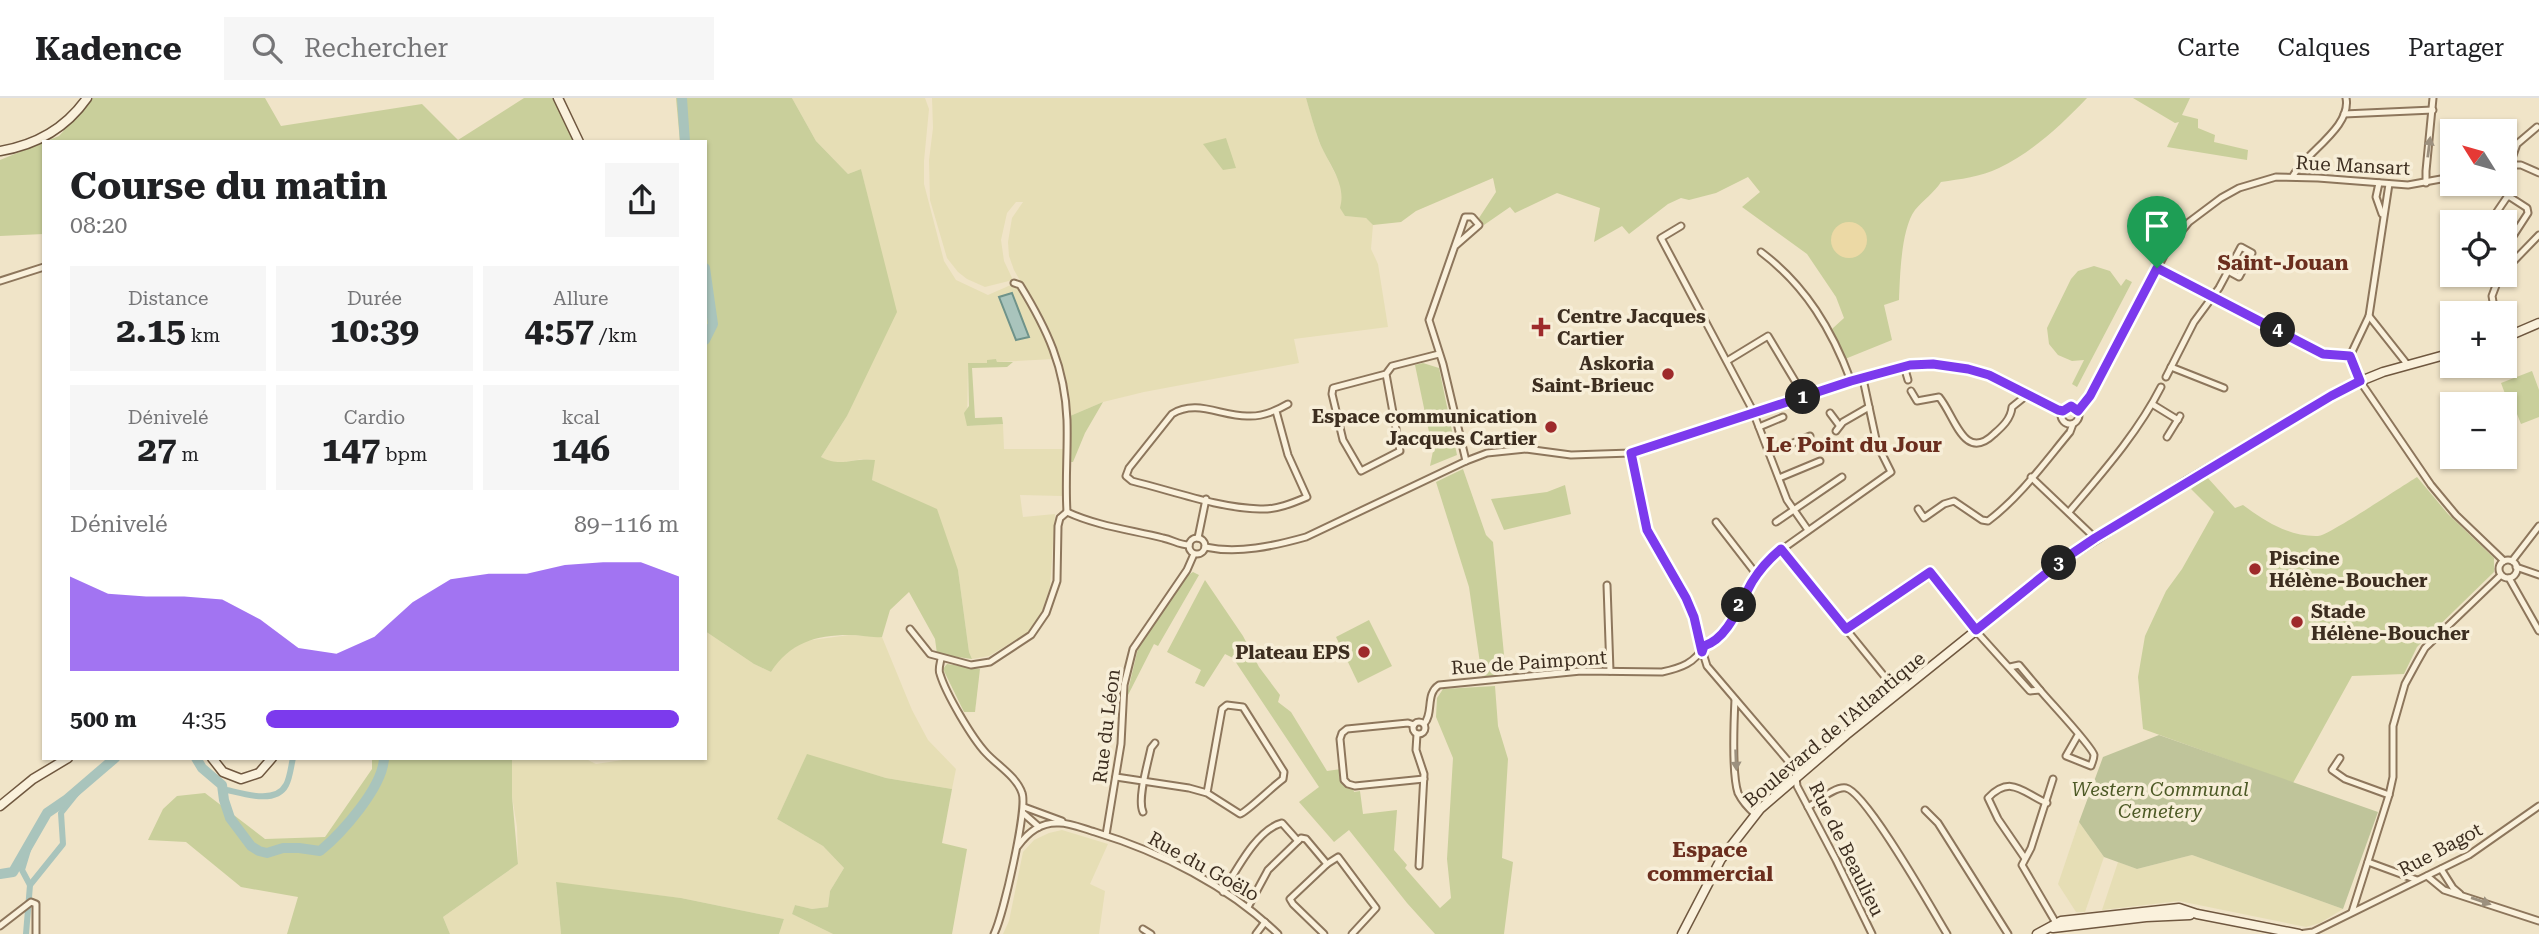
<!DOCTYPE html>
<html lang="fr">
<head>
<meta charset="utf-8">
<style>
	:root { --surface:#fff; --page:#f6f6f6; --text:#202124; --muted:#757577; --line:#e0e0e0; --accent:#7c3aed }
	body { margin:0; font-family:"Roboto Serif",serif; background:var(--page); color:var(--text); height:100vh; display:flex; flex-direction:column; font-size:26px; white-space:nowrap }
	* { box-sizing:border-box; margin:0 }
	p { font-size:23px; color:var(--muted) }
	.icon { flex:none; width:38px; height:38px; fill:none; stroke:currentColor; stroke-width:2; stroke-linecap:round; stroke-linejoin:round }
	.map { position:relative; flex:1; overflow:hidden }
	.details { position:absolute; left:42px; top:42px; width:665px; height:620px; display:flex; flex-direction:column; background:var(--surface); border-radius:0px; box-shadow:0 2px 5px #0004 }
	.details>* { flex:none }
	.needle { width:46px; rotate:307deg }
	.tools { position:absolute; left:2440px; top:21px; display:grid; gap:14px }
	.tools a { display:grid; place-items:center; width:77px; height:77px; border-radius:0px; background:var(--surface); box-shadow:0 2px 5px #0004; font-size:35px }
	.pin { position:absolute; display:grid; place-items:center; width:60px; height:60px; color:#fff; margin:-72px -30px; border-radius:50% 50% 50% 0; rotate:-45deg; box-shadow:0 0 7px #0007 }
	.pin .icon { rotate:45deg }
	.km { position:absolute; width:35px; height:35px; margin:-18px; border-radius:50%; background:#222; color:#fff; font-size:19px; line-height:35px; text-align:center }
	.round { display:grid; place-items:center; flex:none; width:74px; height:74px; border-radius:0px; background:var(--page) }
	.summary { display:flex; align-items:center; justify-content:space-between; height:119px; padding:0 28px }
	h1 { font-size:38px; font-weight:700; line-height:52px }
	.metrics { display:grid; grid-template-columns:repeat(3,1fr); gap:10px; height:119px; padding:7px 28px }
	.metrics div { display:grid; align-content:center; border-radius:0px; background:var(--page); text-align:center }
	.metrics b { font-size:35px; font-weight:700 }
	.metrics small { font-size:19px; font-weight:400 }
	.metrics p { font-size:19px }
	.chart { height:196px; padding:14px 28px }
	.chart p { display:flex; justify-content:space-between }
	.chart svg { width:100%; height:126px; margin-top:7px; fill:var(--accent); opacity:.7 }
	ul { padding:0 28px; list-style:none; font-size:23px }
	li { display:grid; grid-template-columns:112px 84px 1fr; align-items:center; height:52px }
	li i { height:18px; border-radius:9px; background:var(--accent) }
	header { display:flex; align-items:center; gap:42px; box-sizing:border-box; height:98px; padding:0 35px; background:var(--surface); border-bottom:2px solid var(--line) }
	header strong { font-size:33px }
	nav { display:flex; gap:38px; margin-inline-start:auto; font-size:24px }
	.search { width:490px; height:63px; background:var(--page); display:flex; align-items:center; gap:18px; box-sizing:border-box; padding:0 24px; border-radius:0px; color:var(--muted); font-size:26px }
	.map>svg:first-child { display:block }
	.farmland { fill:#e6deb5 }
	.green { fill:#c9cf9b }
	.sand { fill:#ecd9a5 }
	.cemetery { fill:#bfc49a }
	.water { fill:#a9c4bc; stroke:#6f938a; stroke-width:2 }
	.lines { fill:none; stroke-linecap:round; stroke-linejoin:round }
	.canal { stroke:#a9c4bc; stroke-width:6 }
	.river { stroke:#a9c4bc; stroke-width:10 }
	.street-casing { stroke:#8d765c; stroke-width:9 }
	.secondary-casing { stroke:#6f573f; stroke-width:11 }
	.street { stroke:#faf1dc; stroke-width:5 }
	.secondary { stroke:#faf1dc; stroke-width:8 }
	.oneway { fill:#9c907e }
	.route-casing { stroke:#fff; stroke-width:14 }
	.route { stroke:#7c3aed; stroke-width:9 }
	.poi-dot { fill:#9e2a2b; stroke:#f7eed8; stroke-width:2.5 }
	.labels { text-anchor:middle; stroke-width:7; stroke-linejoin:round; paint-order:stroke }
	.street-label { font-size:19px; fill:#3d2e20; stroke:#f7eed8 }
	.poi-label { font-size:19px; font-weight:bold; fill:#3d2e20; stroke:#f7eed8; text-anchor:start }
	.park-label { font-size:19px; font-style:italic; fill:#4d5a26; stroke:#f7eed8 }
	.neighbourhood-label { font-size:21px; font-weight:bold; fill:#6b2e1e; stroke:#f7eed8 }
</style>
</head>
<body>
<header>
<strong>Kadence</strong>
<div class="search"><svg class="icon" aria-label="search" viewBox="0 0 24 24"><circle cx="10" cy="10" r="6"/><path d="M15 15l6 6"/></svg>Rechercher</div>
<nav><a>Carte</a><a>Calques</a><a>Partager</a></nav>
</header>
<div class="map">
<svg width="2539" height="836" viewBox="0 0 2539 836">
	<rect width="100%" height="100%" fill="#f0e4c8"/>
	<!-- farmland -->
	<g class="farmland">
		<polygon points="792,0 925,0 929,11 924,63 924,86 944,163 956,182 988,197 1013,186 1017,187 1047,236 1054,261 997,264 996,261 987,265 968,266 967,328 1003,326 1004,351 1064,351 1062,398 1020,397 1023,419 1055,416 1050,489 1040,519 1027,535 989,558 972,561 969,554 958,472 923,406 872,382 874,362 863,361 833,366 821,359 847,318 852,305 883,163 861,71 848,76 816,43"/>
		<polygon points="932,0 1306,0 1319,44 1340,85 1345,118 1366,120 1373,127 1371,151 1378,166 1388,229 1294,241 1299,265 1144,294 1103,304 1070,318 1064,279 1049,233 1014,172 1009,158 1008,144 1012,120 1023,104 1016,104 1007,115 1001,142 1004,163 1013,182 985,189 967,181 958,174 947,160 930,102 929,62 933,30"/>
		<polygon points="705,533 754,566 771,574 782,557 805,543 849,537 882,539 912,612 928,642 956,671 952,691 886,680 807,657 777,721 823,748 844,770 830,793 828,809 812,811 795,807 792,816 833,836 779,836 784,821 681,800 556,785 561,836 450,836 443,819 518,766 517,729 512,698 512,660 584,660 596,666 636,660 705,660"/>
		<polygon points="2079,724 2104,759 2085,814 2076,814 2058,786"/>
		<polygon points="1062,732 1108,746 1090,786 1105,793 1099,836 1003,836 1009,823 1023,754 1034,742 1049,735"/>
		<polygon points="2192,757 2343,811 2320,825 2306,829 2179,803 2102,812 2118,764 2137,771"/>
	</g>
	<!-- green -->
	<g class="green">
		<polygon points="93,0 265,0 281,28 422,6 458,42 524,0 555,0 576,44 44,44 59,38"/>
		<path d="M676,0H792L816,43L848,76L861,71L897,214L847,318L821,359C841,370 853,359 875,362L872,382L937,411L958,472L969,554L972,561L937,556L935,541L909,494L890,512L882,539C871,540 860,537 849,537C815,537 790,545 771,574L754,566L705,533V221L709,216L705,200V44H680Z"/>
		<path d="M1306,0H2087C2061,27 2034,53 1999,70C1981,79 1960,81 1941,84C1934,95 1923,102 1915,112C1901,131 1900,178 1899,202L1884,207L1892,242L1845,261L1832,231L1844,220L1836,199L1807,156L1742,109L1760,94L1748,79L1716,95L1689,102L1681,100L1668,106L1629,136L1622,128L1594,144L1600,110L1557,95L1515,115L1510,109L1484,127L1479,120L1496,94L1493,80L1416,113L1401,124L1373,127L1366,120L1345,118L1340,110C1347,85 1328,66 1319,43C1314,29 1310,14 1306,0Z"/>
		<polygon points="2133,0 2190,0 2182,17 2198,21 2198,30 2215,37 2214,44 2248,52 2247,62 2167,49 2179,24 2175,25"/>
		<polygon points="1226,40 1236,70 1223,72 1203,46"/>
		<polygon points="44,44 44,136 0,138 0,62"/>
		<polygon points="2094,168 2110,173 2121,188 2126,181 2132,184 2077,289 2072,286 2084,262 2072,263 2058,257 2049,246 2047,230 2071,181 2078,173"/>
		<polygon points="996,261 997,264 1013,264 1007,269 972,270 975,320 1002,319 1003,326 967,328 964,315 969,308 968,265 987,265 987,262"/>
		<polygon points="1423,265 1439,270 1457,357 1430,368 1433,353 1415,267"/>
		<polygon points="2532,273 2539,292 2539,319 2521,326 2517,316 2513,317 2501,285"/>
		<polygon points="1103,304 1085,335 1073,364 1063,364 1064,351 1069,351 1070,318"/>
		<polygon points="1463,371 1486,437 1493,444 1506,577 1482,579 1469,489 1436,384"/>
		<path d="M2207,379L2235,410L2243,407C2265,423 2289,439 2318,438C2328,438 2402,388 2417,379L2448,416L2494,460V474L2417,549L2404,576L2352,578L2293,685L2143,631L2138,579L2145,538L2166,493L2182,471L2214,414L2191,391Z"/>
		<polygon points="1565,387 1571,416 1504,432 1491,401 1547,394"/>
		<polygon points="1193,474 1199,477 1158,548 1154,546 1126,601 1138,550 1188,477"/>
		<polygon points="1205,482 1243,538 1259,569 1280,597 1278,604 1291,614 1327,673 1341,671 1344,686 1353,690 1354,694 1360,693 1363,716 1397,712 1394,752 1407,767 1405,770 1440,810 1451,800 1447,761 1453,660 1436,619 1437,600 1443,591 1495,588 1498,628 1508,661 1502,760 1513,764 1504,836 1435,836 1407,805 1349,732 1334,744 1299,704 1319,689 1233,560 1225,556 1204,589 1195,585 1201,572 1167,554"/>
		<polygon points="1369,522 1392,568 1358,585 1336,539"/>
		<polygon points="947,566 980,571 975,614 964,614 943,571"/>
		<polygon points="807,656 886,680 952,691 942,745 967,751 952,836 833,836 792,816 795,807 812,811 828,809 830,793 844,770 823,748 777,721"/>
		<polygon points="372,660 512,660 512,698 518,766 443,819 450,836 287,836 298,799 241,789 186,744 148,742 163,711 177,698 205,695 265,741 325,739 372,671"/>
		<polygon points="556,784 681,800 784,821 779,836 561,836"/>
	</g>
	<!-- sand -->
	<circle class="sand" cx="1849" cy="142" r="18"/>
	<!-- cemetery -->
	<polygon class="cemetery" points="2159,637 2378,714 2343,811 2192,757 2137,771 2104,759 2079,724 2103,659"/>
	<!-- water -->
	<polygon class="water" points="1012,195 1029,239 1016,242 999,199"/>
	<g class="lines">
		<!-- canal -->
		<g class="canal">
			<path d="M222,691C239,694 275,708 286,687C290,680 291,668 293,660"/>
			<polyline points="30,787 63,746 61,715 85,685"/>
			<polyline points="26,836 30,787 22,772 32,739"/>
		</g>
		<!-- river -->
		<g class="river">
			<polyline points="682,0 685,44"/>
			<polyline points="705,170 713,226 705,242"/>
			<path d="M196,660L202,670L222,687L224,702L230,720L251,748L259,753L267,755L283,750H299L320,753C342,735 383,689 384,660"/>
			<polyline points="0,776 13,774 47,715 66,702 115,660"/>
		</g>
		<defs>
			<g id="street">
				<polyline points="2344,16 2433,12"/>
				<polyline points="2510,66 2517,46 2537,29"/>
				<polyline points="2504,67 2521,67 2539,75"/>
				<path d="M2293,78C2305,55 2352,29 2346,0"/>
				<polyline points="2379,85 2376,99 2382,116"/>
				<polyline points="2426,85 2426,73 2433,0"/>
				<polyline points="2490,124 2507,99 2510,99 2527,110 2528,115 2504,152"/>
				<polyline points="1681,128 1661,140 1752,311 1787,402 1808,432"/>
				<polyline points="1455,148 1479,127 1472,119 1465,119 1429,222 1443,266 1466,363"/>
				<path d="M1761,154C1806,188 1832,232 1851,283"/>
				<polyline points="2157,170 2323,256 2350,258"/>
				<polyline points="2504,173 2539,137"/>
				<polyline points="0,183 44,169"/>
				<path d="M1014,185L1020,187C1047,231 1065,269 1067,322C1068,353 1065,383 1067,414"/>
				<polyline points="2495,215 2492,198 2500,177"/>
				<polyline points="2369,218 2407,266"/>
				<polyline points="2350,258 2360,283 2431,387 2456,417 2504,463"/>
				<polyline points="2350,258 2369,218 2389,86"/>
				<polyline points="1727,263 1768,238 1804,298"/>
				<polyline points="1904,268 1908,282"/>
				<polyline points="2171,269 2224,290"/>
				<polyline points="1386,276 1333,290 1332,296 1343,342 1361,373 1400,353 1386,276 1392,268 1439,256"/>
				<polyline points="2166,279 2194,224 2219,190 2241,149 2252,155 2239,179 2228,173"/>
				<path d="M1911,293L1917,303L1939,299C1955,318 1964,365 1994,336C2002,329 2011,321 2012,309L2027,297"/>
				<polyline points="2152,306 2178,322"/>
				<circle cx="2070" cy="317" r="9"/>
				<path d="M1276,313L1288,357L1307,399C1293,405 1276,412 1260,411C1218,410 1173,393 1132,383L1126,378L1129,370L1172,316C1196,301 1221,318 1247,318C1261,319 1276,313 1288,306"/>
				<polyline points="2078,313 2090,298 2168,150 2189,124 2221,100 2239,90 2276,79 2318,80 2408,87 2452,79"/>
				<polyline points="1830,315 1839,327"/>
				<polyline points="1759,329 1783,319"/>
				<polyline points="1836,333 1843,324 1869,309"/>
				<polyline points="2167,339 2180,318"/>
				<polyline points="1631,355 1647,432 1686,500 1707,568 1795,671 1797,688 1836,762 1872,836"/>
				<polyline points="1769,355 1810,338"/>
				<polyline points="2031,379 2095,440"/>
				<polyline points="1779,380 1820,363"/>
				<path d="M1918,411L1924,420L1944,406L1954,403L1982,422L1988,423C2020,399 2045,364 2070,334L2073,326"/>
				<path d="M1067,414C1097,428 1131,432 1163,440C1173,442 1179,447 1189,447"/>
				<path d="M2069,414C2102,375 2137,336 2161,289"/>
				<polyline points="1716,424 1757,477"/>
				<polyline points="1776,424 1842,379"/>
				<circle cx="1197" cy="448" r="8"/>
				<polyline points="1198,440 1206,401"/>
				<path d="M1205,449C1238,456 1274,448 1306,439L1466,363L1487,355L1526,351L1571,357L1631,355L1851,283L1910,267L1933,266L1968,271L1989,277L2063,313"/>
				<polyline points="1781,451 1898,595"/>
				<circle cx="2508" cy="471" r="9"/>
				<polyline points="2512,463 2539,428"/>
				<polyline points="2516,469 2539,477"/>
				<polyline points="2509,480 2539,533"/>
				<polyline points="1607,487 1610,573"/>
				<polyline points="910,531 930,556 971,567 990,564 1031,537 1046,515 1057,483 1058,428 1060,420 1067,414"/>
				<path d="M1846,531L1930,474L1966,522L2030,593L2040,592C2048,602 2092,648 2094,657C2094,661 2092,665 2091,668L2066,658L2078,637"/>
				<path d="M941,561C940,566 938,572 940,576C946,596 972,640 986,655C997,667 1017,679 1022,695C1028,710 1003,818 994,836"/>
				<polyline points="2010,569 2019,567 2040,592"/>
				<path d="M1735,601C1734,622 1732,677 1738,695C1742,703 1748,710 1755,716"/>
				<circle cx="1419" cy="630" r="6"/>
				<path d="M1424,626C1434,615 1425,596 1439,587L1581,573L1662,574C1681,570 1695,565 1704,548L1711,546L1724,535L1753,482L1774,457L1891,374L1877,346L1863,281"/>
				<polyline points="1414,627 1408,625 1347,631 1342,635 1340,641 1344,682 1348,686 1355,688 1424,681"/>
				<polyline points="1417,636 1416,652 1424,676 1419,768"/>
				<polyline points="2340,660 2332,672 2345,681 2389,697"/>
				<path d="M1116,679L1189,690L1207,695L1240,716C1247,714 1273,688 1283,681L1284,674L1243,609L1227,607L1222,611L1207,695"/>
				<polyline points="2053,681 2031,750 2022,767 2056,825"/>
				<polyline points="1024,709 1062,723"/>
				<path d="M1808,709C1817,704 1835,688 1846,690C1866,694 1933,813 1947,836"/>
				<polyline points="1925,712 1938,725 2008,836"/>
				<path d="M1143,714C1137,701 1148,665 1151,650L1155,645"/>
				<polyline points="1023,715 1039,729"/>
				<polyline points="1106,737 1121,646 1124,587 1133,551 1187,472 1194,456"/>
				<path d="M1018,748C1028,734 1042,724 1059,725C1071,725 1084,731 1095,734C1161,754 1228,788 1278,836"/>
				<path d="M2024,759L1998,721L1988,700C2011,676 2023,695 2047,705"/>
				<polyline points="2368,764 2417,782"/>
				<polyline points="2441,771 2453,790 2460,796"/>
				<polyline points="2427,778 2444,792 2539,823"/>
				<path d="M1223,794C1236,773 1257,731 1282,725L1298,743"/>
				<polyline points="1248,809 1268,772 1301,740 1306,741 1327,766"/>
				<polyline points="2352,814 2389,697 2393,679 2393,628 2405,586 2417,564 2425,550 2501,477"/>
				<polyline points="0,828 31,804 36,806 36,836"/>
				<polyline points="1143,831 1151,836"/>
				<polyline points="1256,836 1265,824"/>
				<polyline points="1324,836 1293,806 1290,801 1327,766 1338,759 1376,810 1352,836"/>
				<polyline points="2299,836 2313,834 2469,757 2539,708"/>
			</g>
			<g id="secondary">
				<polyline points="558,0 579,44"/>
				<path d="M0,53C36,47 66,30 87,0"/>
				<polyline points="2504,240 2539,225"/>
				<polyline points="212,660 223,674 241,681 259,675 272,660"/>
				<polyline points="0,708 33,681 68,660"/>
				<polyline points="2053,830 2146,819 2190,817"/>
				<polyline points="1682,836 1721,761 1760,711 1846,637 2065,461 2187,383 2346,289 2383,274 2452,255"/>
				<polyline points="2037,836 2061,823 2179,810 2197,816 2299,836"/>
			</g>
		</defs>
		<!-- street casing -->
		<use href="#street" class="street-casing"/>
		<!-- secondary casing -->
		<use href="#secondary" class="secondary-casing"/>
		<!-- street -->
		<use href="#street" class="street"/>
		<!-- secondary -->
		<use href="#secondary" class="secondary"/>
	</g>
	<!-- one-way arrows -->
	<defs><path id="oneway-solid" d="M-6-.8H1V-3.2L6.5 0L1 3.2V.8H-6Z" transform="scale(1.75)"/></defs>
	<g class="oneway">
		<use href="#oneway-solid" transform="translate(2429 49) rotate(-83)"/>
		<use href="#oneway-solid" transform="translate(1736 662) rotate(88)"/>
		<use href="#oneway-solid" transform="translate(2481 803) rotate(19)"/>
	</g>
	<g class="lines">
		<defs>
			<path id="route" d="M2157,170L2323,256L2350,258L2360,283L2331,298L2095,440L2064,461L1976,532L1930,474L1846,531L1781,451C1769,461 1760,471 1752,484C1740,505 1729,540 1704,548L1702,554L1694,519L1686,500L1647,432L1631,355L1851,283L1910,267L1933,266L1968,271L1989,277L2058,312L2063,313L2071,308L2078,313L2090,298Z"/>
		</defs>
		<!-- route casing -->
		<use href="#route" class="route-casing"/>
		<!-- route -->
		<use href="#route" class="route"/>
	</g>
	<!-- markers -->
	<g class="poi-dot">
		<path d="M1537.5 218.5h7v7h7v7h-7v7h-7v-7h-7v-7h7z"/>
		<circle cx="1668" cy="276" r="7"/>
		<circle cx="1551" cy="329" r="7"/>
		<circle cx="2255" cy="471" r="7"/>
		<circle cx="2297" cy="524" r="7"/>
		<circle cx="1364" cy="554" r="7"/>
	</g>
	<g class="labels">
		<!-- street labels -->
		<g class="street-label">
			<text transform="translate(2353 67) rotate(3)" y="7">Rue Mansart</text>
			<text transform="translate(1529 564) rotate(-4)" y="7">Rue de Paimpont</text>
			<text transform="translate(1106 628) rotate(-83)" y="7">Rue du Léon</text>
			<text transform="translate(1834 631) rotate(-40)" y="7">Boulevard de l'Atlantique</text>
			<text transform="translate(1847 751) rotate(64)" y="7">Rue de Beaulieu</text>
			<text transform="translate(2440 751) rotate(-28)" y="7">Rue Bagot</text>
			<text transform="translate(1204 768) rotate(29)" y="7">Rue du Goëlo</text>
		</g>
		<!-- poi labels -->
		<g class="poi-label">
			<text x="1557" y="225">Centre Jacques<tspan x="1557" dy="22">Cartier</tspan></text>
			<text x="1654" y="272" text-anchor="end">Askoria<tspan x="1654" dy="22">Saint-Brieuc</tspan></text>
			<text x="1537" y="325" text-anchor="end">Espace communication<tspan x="1537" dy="22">Jacques Cartier</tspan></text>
			<text x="2269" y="467">Piscine<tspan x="2269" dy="22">Hélène-Boucher</tspan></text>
			<text x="2311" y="520">Stade<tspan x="2311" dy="22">Hélène-Boucher</tspan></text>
			<text x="1350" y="561" text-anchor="end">Plateau EPS</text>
		</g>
		<!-- park labels -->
		<g class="park-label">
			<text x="2160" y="698">Western Communal<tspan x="2160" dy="22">Cemetery</tspan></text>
		</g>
		<!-- neighbourhood labels -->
		<g class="neighbourhood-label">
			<text x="2283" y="172">Saint-Jouan</text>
			<text x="1854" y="354">Le Point du Jour</text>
			<text x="1710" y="759">Espace<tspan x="1710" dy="24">commercial</tspan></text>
		</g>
	</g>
</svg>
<div class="tools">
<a><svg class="needle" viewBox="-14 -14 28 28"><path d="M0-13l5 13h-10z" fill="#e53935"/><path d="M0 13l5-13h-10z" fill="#757577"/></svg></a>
<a><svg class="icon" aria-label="locate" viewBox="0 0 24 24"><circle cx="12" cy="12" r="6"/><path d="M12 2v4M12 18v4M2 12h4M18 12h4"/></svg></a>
<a>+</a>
<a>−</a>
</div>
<div class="pin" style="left:2157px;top:170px;background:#1e9e55"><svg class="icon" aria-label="arrive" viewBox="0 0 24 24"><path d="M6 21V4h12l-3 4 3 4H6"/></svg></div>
<b class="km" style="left:1803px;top:299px">1</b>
<b class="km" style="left:1739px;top:507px">2</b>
<b class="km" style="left:2059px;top:465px">3</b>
<b class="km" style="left:2278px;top:232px">4</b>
<section class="details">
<div class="summary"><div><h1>Course du matin</h1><p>08:20</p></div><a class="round"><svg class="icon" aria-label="share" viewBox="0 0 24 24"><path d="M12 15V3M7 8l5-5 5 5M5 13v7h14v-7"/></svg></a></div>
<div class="metrics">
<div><p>Distance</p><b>2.15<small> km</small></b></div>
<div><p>Durée</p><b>10:39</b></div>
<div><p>Allure</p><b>4:57<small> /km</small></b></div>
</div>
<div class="metrics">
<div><p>Dénivelé</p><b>27<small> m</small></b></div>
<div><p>Cardio</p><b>147<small> bpm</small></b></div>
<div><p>kcal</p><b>146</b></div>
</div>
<div class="chart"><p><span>Dénivelé</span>89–116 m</p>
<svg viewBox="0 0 160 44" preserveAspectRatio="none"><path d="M0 44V11L10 17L20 18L30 18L40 19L50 26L60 36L70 38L80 32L90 20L100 12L110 10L120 10L130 7L140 6L150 6L160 11V44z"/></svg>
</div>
<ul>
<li><b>500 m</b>4:35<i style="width:100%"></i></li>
</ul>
</section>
</div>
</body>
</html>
